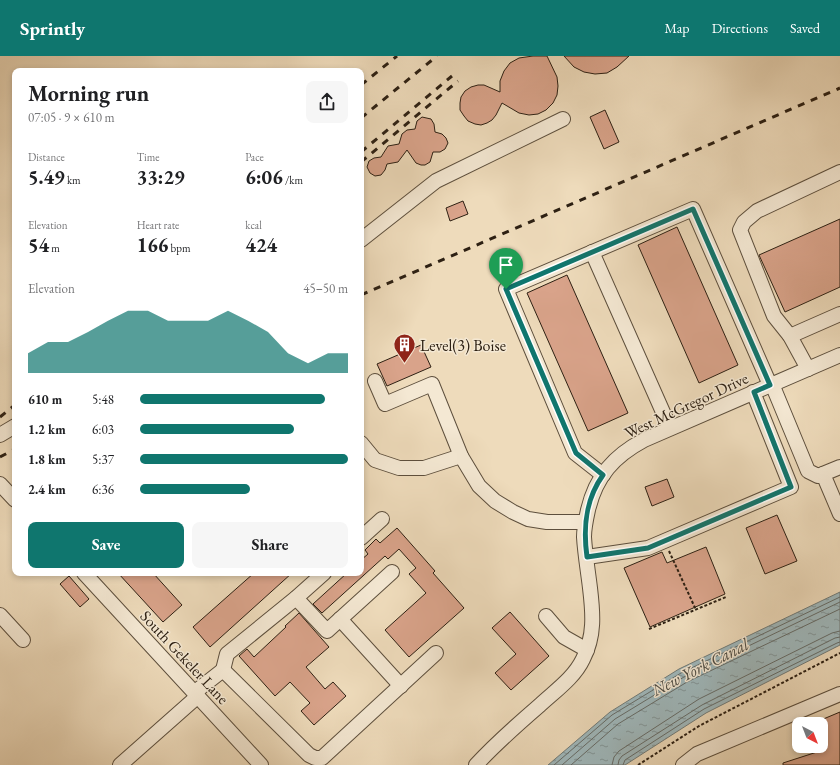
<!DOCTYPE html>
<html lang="en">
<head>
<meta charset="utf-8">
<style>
	:root { --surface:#fff; --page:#f6f6f6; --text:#202124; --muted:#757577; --accent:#0f766e }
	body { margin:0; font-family:"EB Garamond",serif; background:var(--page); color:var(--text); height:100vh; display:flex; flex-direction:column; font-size:15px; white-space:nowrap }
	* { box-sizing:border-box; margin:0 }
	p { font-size:13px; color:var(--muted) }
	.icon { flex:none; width:22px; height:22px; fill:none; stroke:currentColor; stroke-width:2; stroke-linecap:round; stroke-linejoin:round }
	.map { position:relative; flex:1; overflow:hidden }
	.panel { position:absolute; left:12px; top:12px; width:352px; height:508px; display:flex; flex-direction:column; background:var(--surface); border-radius:8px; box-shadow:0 2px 6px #0003 }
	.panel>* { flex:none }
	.needle { width:26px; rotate:138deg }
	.controls { position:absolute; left:792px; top:661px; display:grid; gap:8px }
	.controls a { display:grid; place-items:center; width:36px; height:36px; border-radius:8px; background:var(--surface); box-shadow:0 2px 6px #0003; font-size:20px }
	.pin { position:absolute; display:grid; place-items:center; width:34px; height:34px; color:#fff; margin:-41px -17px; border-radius:50% 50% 50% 0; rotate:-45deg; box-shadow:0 0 4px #0007 }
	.pin .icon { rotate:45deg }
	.round { display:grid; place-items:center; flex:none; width:42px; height:42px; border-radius:8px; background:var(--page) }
	.summary { display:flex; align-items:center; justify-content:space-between; height:68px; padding:0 16px }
	h1 { font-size:22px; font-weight:700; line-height:30px }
	.figures { display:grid; grid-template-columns:repeat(3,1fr); gap:6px; height:68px; padding:4px 16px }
	.figures div { display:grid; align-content:center }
	.figures b { font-size:20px; font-weight:700 }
	.figures small { font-size:11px; font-weight:400 }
	.figures p { font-size:11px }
	.chart { height:112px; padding:8px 16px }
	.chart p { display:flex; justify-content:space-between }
	.chart svg { width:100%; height:72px; margin-top:4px; fill:var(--accent); opacity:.7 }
	.action { display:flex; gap:8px; margin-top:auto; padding:8px 16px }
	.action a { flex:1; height:46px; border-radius:8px; background:var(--accent); color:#fff; font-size:16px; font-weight:700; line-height:46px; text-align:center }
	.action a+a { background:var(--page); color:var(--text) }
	ul { padding:0 16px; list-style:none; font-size:13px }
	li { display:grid; grid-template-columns:64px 48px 1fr; align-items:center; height:30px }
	li i { height:10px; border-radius:5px; background:var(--accent) }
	header { display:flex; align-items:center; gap:24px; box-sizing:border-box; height:56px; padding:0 20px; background:var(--accent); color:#fff }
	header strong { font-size:19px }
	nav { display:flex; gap:22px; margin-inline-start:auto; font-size:14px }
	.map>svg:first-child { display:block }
	.water { fill:url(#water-ripples); stroke:#717b78 }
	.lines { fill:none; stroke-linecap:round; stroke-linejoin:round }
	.shore { stroke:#666c68; stroke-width:1 }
	.building { fill:#d9a38a; stroke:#2d2013 }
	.minor-casing { stroke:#5d4f3d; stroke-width:16 }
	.path { stroke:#2d2013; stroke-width:2; stroke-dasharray:3 2; stroke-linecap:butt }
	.minor { stroke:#f4e8d3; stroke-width:14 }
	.rail { stroke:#2d2013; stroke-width:3; stroke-dasharray:7 7; stroke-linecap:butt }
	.route-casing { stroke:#fff; stroke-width:8 }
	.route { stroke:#0f766e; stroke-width:5 }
	.labels { text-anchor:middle; stroke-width:3; stroke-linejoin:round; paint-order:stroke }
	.poi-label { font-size:16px; fill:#2d2013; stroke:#f4e8d3; text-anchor:start }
	.street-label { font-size:16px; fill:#2d2013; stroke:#f4e8d3 }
	.water-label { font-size:17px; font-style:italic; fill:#4f4e46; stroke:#f4e8d3 }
</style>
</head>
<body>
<header>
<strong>Sprintly</strong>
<nav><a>Map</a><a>Directions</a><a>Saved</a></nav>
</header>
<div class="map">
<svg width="840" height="709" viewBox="0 0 840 709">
	<defs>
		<pattern id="water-ripples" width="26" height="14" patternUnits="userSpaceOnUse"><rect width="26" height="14" fill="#9fb8bc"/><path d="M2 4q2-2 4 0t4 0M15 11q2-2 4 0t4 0" fill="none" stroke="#829598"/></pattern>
	</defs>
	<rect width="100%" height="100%" fill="#eedbbb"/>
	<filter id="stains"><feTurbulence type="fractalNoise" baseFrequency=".005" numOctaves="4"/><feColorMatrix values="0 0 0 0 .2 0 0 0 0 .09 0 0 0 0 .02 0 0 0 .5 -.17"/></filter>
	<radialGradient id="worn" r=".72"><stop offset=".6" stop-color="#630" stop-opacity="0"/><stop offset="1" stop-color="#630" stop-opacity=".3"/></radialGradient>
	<!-- water -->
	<polygon class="water" points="840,536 840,589 706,657 625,709 548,709 610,656 679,613"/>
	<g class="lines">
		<!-- shore -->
		<g class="shore">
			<polyline points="554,709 612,659 681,617 840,541"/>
			<polyline points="562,709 615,663 684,621 840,546"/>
			<polyline points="571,709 618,668 687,626 840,553"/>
			<polyline points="612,709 614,701 619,695 699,643 832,577 840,575"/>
			<polyline points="618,709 619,704 622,700 702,649 835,582 840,581"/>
			<polyline points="623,709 625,704 704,653 837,587 840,586"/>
		</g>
	</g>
	<!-- building -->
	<g class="building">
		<polygon points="533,0 547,0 557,21 558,30 557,39 553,47 546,54 538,58 529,59 519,57 502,47 496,59 492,64 487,67 481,69 475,68 468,65 464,60 460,54 460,47 461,41 465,35 471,31 478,29 484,29 500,36 500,25 504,15 510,7 519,2"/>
		<polygon points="564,0 629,0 617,11 607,17 595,18 584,16 574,11"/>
		<polygon points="605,54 619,86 604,93 590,61"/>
		<polygon points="422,61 431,63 434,68 435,76 442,78 446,82 448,87 445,93 440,96 433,96 430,106 425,109 421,109 416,107 407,94 398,106 387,108 385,114 381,119 375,120 370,117 367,111 369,105 374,102 381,101 388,90 399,88 402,78 407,74 415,73 417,65"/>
		<polygon points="463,145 468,158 450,165 446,152"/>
		<polygon points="840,163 840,231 785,256 759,199"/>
		<polygon points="677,171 738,309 699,327 638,189"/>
		<polygon points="567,219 628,357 588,375 527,237"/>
		<polygon points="421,289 431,311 387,330 377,308"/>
		<polygon points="667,423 674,441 652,450 645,431"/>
		<polygon points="777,459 797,505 765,518 746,472"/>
		<polygon points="397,472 435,515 433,517 464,552 409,601 385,574 426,537 409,518 416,512 399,493 388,503 385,500 322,557 313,548 347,517 361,517 361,504 368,498 365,494 376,483 380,487"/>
		<polygon points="706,491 725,538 650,571 624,512 662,496 667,507"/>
		<polygon points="118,517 153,517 182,549 163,566"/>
		<polygon points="254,517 292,517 210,591 193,571"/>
		<polygon points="69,520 89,543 80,551 60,528"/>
		<polygon points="510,556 549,600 511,634 495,617 516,598 492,572"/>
		<polygon points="299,557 329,591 306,611 325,633 333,626 346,640 314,669 301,655 310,647 290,626 275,640 239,600 247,593 254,601 286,571 285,570"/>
		<polygon points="840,656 840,709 783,709 783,707 817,696 815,690 821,690 821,664"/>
	</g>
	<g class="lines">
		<defs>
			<g id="minor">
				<polyline points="361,184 436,125 563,63"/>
				<polyline points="592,196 670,372"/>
				<polyline points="790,280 840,258"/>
				<polyline points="808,313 790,280 774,260 740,174 744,166 757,155 840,116"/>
				<polyline points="375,325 385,348 432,328 461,400 479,430 495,445 513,456 528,463 547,466 585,466"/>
				<polyline points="772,328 808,415 818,420 840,411"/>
				<polyline points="0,379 15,370"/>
				<polyline points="361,387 375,404 399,412 424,412 461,400"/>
				<polyline points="823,418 840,458"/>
				<polyline points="603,419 575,397 506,233 693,153 770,329"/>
				<polyline points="0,428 15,444"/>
				<polyline points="361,482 382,463"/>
				<polyline points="587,501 648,492 791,431 753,336"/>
				<polyline points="84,517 261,709"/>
				<polyline points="296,542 327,575 392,516"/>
				<polyline points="0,559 23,584"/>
				<polyline points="546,560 564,581 587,594"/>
				<polyline points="340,563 401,630"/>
				<polyline points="223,614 227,598 296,542 324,517"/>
				<polyline points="195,636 223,614 309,699 315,702 322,702 436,597"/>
				<polyline points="120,709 198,640"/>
				<path d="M476,709C496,687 518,668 540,649C555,635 574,622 583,603C595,580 593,557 590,532C588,515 585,498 584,481C584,472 586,463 588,454C596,420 614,400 644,384L840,299"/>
				<polyline points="683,709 697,698 840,638"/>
			</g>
		</defs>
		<!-- minor casing -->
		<use href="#minor" class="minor-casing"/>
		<!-- path -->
		<g class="path">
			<polyline points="669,495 696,554"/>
			<polyline points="649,573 726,541"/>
			<polyline points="638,709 699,670 840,597"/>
		</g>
		<!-- minor -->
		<use href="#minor" class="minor"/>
		<!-- rail -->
		<g class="rail">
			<polyline points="361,29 397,0"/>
			<polyline points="361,62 437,0"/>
			<polyline points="361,96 452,20"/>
			<polyline points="361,106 458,25"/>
			<polyline points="361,239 840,32"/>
			<polyline points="0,361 15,349"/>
			<polyline points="0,401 15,393"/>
		</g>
	</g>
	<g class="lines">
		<defs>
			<path id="route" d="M693,153L770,329L754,336L791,431L648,492L587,501C583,472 585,444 603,419L576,397L506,233Z"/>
		</defs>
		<!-- route casing -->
		<use href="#route" class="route-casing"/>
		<!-- route -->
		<use href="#route" class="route"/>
	</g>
	<!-- icons -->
	<defs>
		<symbol id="building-pin" viewBox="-11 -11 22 30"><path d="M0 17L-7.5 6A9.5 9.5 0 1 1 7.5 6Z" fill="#8f2418" stroke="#f4e8d3"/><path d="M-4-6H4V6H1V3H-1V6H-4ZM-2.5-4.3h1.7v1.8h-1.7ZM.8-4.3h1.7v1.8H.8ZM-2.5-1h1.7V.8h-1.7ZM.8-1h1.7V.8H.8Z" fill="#fff"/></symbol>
	</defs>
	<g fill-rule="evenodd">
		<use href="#building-pin" x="392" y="276" width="25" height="34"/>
	</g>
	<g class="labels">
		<!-- poi labels -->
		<g class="poi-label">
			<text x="420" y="295">Level(3) Boise</text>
		</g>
		<!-- street labels -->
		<g class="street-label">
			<text transform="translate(686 349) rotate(-25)" y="6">West McGregor Drive</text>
			<text transform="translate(185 601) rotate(47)" y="6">South Gekeler Lane</text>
		</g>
		<!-- water labels -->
		<g class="water-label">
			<text transform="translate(700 611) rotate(-27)" y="6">New York Canal</text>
		</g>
	</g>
	<rect width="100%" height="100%" filter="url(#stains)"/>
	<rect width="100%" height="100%" fill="url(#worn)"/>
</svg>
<div class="controls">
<a><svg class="needle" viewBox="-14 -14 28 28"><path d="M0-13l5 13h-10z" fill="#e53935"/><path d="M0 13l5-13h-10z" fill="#757577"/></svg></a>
</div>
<div class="pin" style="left:506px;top:233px;background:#1e9e55"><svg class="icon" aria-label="arrive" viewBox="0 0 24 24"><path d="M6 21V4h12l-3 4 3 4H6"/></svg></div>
<section class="panel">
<div class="summary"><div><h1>Morning run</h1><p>07:05 · 9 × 610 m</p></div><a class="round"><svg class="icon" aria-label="share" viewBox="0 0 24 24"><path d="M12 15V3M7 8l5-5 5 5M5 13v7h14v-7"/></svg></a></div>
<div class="figures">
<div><p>Distance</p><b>5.49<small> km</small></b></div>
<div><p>Time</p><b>33:29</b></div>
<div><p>Pace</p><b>6:06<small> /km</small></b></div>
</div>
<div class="figures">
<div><p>Elevation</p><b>54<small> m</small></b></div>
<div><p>Heart rate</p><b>166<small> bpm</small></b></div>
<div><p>kcal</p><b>424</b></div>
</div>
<div class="chart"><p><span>Elevation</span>45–50 m</p>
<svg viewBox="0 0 160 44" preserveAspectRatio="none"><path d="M0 44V32L10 25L20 25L30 19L40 12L50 6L60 6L70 12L80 12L90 12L100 6L110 12L120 19L130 32L140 38L150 32L160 32V44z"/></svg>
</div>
<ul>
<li><b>610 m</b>5:48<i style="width:89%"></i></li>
<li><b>1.2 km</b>6:03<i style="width:74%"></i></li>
<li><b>1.8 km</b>5:37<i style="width:100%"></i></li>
<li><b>2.4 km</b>6:36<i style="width:53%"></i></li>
</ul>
<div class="action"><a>Save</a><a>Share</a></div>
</section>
</div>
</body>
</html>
